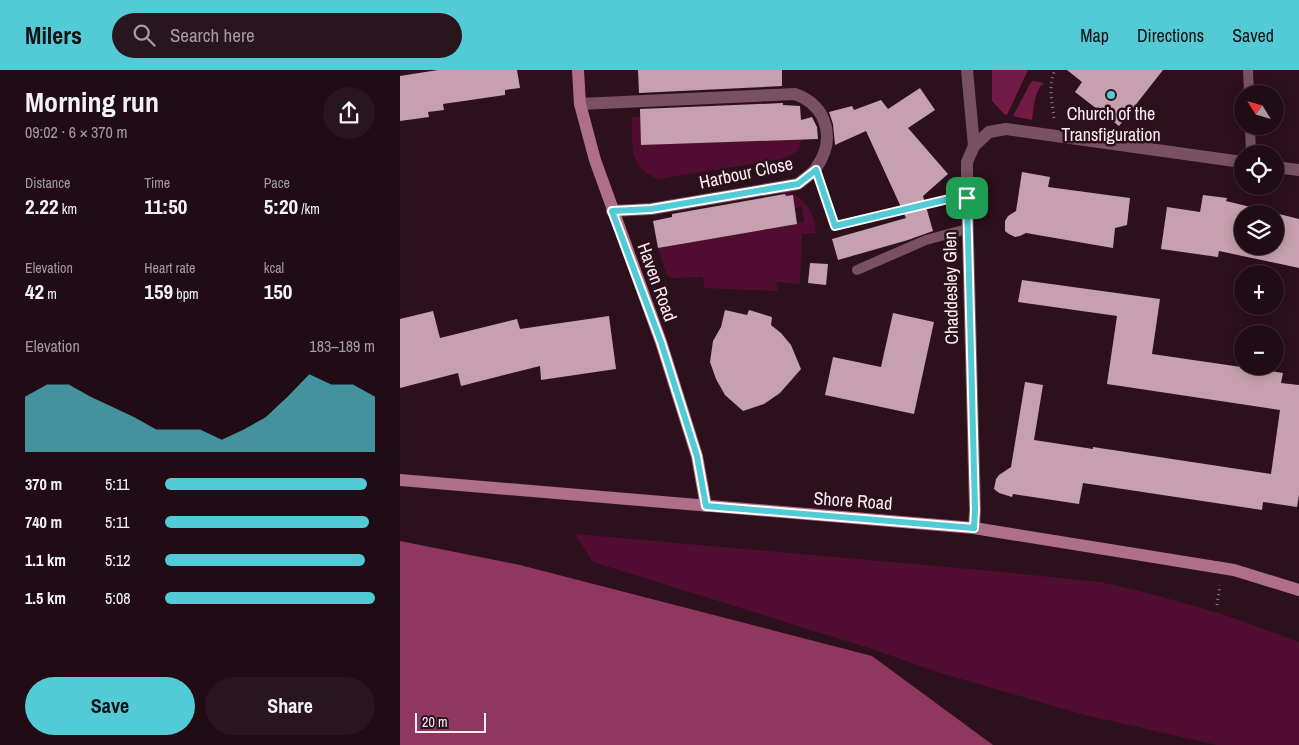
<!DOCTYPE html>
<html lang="en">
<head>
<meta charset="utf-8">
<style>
	:root { --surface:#210c15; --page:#29151e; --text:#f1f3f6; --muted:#a29ba0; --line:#3e2c34; --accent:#52cbd7 }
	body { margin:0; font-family:"Archivo Narrow",sans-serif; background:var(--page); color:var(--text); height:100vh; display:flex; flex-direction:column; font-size:19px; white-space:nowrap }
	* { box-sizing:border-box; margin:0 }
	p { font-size:16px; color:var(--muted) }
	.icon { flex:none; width:28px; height:28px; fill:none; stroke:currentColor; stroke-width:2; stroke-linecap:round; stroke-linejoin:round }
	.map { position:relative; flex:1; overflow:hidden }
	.sheet { display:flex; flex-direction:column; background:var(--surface); width:400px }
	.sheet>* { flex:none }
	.needle { width:32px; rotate:307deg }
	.fabs { position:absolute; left:834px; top:15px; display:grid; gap:10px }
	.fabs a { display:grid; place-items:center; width:50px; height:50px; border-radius:50%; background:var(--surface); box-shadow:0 2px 12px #0003,0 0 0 1px var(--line); font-size:25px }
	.scale { position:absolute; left:15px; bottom:12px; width:71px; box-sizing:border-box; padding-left:5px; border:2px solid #fdedf3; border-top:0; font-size:14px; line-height:18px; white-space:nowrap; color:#fdedf3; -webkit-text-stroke:4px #2c101c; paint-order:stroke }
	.pin { position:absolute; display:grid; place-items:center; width:42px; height:42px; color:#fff; margin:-21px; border-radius:10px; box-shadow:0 2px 8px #0006 }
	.round { display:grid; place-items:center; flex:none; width:52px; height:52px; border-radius:26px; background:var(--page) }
	.overview { display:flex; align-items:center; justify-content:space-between; height:85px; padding:0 25px }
	h1 { font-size:28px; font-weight:700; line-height:38px }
	.figures { display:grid; grid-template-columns:repeat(3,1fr); gap:8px; height:85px; padding:5px 25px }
	.figures div { display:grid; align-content:center }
	.figures b { font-size:21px; font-weight:700 }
	.figures small { font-size:14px; font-weight:400 }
	.figures p { font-size:14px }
	.chart { height:140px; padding:10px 25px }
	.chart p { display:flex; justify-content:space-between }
	.chart svg { width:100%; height:90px; margin-top:5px; fill:var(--accent); opacity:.7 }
	.cta { display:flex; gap:10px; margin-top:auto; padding:10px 25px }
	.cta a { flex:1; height:58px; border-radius:30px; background:var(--accent); color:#111; font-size:20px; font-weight:700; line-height:58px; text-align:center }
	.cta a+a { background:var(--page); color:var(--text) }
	ul { padding:0 25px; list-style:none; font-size:16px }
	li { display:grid; grid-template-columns:80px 60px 1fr; align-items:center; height:38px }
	li i { height:12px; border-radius:6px; background:var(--accent) }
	header { display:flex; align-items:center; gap:30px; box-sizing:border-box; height:70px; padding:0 25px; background:var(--accent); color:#111 }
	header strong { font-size:24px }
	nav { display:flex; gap:28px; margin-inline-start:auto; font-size:18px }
	.search { width:350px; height:45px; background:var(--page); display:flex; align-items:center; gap:12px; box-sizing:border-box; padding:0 18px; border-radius:28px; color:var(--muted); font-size:19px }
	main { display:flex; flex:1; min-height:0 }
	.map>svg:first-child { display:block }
	.green { fill:#510d31 }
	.forest { fill:#711a46 }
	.water { fill:#8f3761 }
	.building { fill:#c6a0ae; fill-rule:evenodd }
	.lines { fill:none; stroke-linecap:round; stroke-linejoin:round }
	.path { stroke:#917b84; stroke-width:3; stroke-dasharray:1 4; stroke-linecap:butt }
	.service { stroke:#795161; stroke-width:10 }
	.minor { stroke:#795161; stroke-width:12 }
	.secondary { stroke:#af6f89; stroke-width:12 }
	.route-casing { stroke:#fff; stroke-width:10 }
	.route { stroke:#52cbd7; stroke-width:6 }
	.poi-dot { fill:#52cbd7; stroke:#2c101c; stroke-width:2 }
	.labels { text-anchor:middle; stroke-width:5; stroke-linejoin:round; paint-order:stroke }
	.poi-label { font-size:18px; fill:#fdedf3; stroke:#2c101c }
	.street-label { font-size:18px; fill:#fdedf3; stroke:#2c101c }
</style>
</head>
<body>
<header>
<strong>Milers</strong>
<div class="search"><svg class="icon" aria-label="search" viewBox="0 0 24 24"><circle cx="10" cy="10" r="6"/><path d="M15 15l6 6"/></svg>Search here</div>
<nav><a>Map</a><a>Directions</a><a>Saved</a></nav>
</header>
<main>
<section class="sheet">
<div class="overview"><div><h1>Morning run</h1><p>09:02 · 6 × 370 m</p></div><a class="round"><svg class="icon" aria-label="share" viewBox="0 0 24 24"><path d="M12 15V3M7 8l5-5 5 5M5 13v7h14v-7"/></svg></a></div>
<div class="figures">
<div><p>Distance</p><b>2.22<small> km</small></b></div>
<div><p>Time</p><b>11:50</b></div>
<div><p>Pace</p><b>5:20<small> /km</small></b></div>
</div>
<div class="figures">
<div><p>Elevation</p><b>42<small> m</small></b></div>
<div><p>Heart rate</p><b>159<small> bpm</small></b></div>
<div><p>kcal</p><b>150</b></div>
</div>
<div class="chart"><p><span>Elevation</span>183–189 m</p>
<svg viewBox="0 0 160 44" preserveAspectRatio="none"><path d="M0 44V17L10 11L20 11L30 17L40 22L50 27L60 33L70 33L80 33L90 38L100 33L110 27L120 17L130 6L140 11L150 11L160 17V44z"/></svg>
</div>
<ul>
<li><b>370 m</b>5:11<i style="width:96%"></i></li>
<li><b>740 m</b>5:11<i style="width:97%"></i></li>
<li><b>1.1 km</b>5:12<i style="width:95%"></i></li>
<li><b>1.5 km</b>5:08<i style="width:100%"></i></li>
</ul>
<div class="cta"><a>Save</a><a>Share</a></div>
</section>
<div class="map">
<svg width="899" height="675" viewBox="0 0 899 675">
	<rect width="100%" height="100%" fill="#2c101c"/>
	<!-- green -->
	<g class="green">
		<path d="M232,47H240L242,75L402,69L398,81L382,89L258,109C227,96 233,76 232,47Z"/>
		<path d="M385,121C396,122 409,135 413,147C415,151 415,158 416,163L402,164L400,214L376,212L378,221L304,218L303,207L273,208L267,205L258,178L404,152L402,137L395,138L393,125L386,126Z"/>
		<polygon points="175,464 592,501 700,512 748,523 822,544 899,572 899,675 817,675 685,645 540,603 475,580 193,492"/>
	</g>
	<!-- forest -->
	<g class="forest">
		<polygon points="592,0 628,0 607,45 604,44 592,31"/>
		<path d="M633,11L644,13C634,20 634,39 632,50L613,46L631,12Z"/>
	</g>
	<!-- water -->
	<polygon class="water" points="0,471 120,495 472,586 593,675 0,675"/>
	<!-- building -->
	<g class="building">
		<polygon points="38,0 117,0 120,18 105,20 105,25 43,34 44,40 28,42 29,47 0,51 0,6"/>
		<polygon points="238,0 382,0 382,16 239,23"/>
		<polygon points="667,0 763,0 719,56 675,22 682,12"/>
		<polygon points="520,18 535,40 508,58 548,104 523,126 533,161 508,170 438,190 432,169 506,148 466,61 435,75 433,54 429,42 452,36 454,40 481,30 488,39"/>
		<polygon points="383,33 383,35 400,36 401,50 412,47 417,57 418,69 241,75 240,39"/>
		<polygon points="622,102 650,107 648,117 730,128 727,155 715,158 713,178 626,163 620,166 615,167 609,164 605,161 605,151 608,146 616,141"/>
		<polygon points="385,124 386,126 393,125 397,154 258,178 253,151 272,147 272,144"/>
		<path d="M803,125L827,128L826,131L899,149V198L819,181L818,187L761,179L767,137L800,142ZM842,144H875V176H842Z"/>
		<polygon points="410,193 428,194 426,215 408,213"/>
		<polygon points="622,210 760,229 752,284 883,303 881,313 899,315 899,425 897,437 863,432 862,440 683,413 679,434 613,424 612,427 599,423 594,419 596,409 599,405 611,397 625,312 643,315 634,370 693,379 693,377 871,404 880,340 707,314 717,246 618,232"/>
		<polygon points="325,240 347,245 349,240 372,247 371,255 381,263 391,275 401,299 380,323 364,334 343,341 325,325 316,309 310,292 313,271 321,257"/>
		<polygon points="33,241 40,268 117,249 120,259 209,246 216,299 141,310 140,296 61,316 58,303 0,318 0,249"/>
		<polygon points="493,243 534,252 514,344 425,325 433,287 481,297"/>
	</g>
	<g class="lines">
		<!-- path -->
		<g class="path">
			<path d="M654,48C652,31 648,16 655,0"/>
			<polyline points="421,117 435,156 549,129"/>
			<polyline points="817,535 820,515"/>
		</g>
		<!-- service -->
		<g class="service">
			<polyline points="848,0 849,24"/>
			<polyline points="850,56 851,84"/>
			<polyline points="457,200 526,170 567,159"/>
		</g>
		<!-- minor -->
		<g class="minor">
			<polyline points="567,0 574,76"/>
			<path d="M180,34L395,24C428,36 436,70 416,98C412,104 404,109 398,114L251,139L212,141"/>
			<polyline points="875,97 899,100"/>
			<polyline points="574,458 575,440 567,128 567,92 574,76 589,62 606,59 842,92"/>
		</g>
		<!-- secondary -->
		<g class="secondary">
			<polyline points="178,0 180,34 195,90 261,272 297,386 306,436"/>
			<polyline points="0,410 574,458 834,500 899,520"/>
		</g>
	</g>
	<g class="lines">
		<defs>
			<polygon id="route" points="416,100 435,156 553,128 567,128 575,440 574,458 306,436 297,386 261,272 212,141 251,139 398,114"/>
		</defs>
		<!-- route casing -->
		<use href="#route" class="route-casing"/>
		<!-- route -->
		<use href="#route" class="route"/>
	</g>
	<!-- markers -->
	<circle class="poi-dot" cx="711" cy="25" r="5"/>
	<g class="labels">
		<!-- poi labels -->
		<g class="poi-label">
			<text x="711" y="50">Church of the<tspan x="711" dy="21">Transfiguration</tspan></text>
		</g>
		<!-- street labels -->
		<g class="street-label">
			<text transform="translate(346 103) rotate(-12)" y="6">Harbour Close</text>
			<text transform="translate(257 212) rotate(70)" y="6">Haven Road</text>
			<text transform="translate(551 218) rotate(-91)" y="6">Chaddesley Glen</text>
			<text transform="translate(453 431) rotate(4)" y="6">Shore Road</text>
		</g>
	</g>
</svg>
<div class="fabs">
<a><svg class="needle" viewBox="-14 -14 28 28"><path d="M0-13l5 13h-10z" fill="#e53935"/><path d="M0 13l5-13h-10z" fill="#a29ba0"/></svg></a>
<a><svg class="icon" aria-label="locate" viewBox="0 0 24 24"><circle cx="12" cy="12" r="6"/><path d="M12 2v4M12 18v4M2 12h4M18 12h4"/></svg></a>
<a><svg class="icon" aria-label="layers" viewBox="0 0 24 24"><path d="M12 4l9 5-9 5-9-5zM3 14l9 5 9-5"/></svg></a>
<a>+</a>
<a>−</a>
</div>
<div class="scale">20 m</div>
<div class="pin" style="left:567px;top:128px;background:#1e9e55"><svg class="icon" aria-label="arrive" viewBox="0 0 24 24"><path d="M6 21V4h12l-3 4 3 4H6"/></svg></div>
</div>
</main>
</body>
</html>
